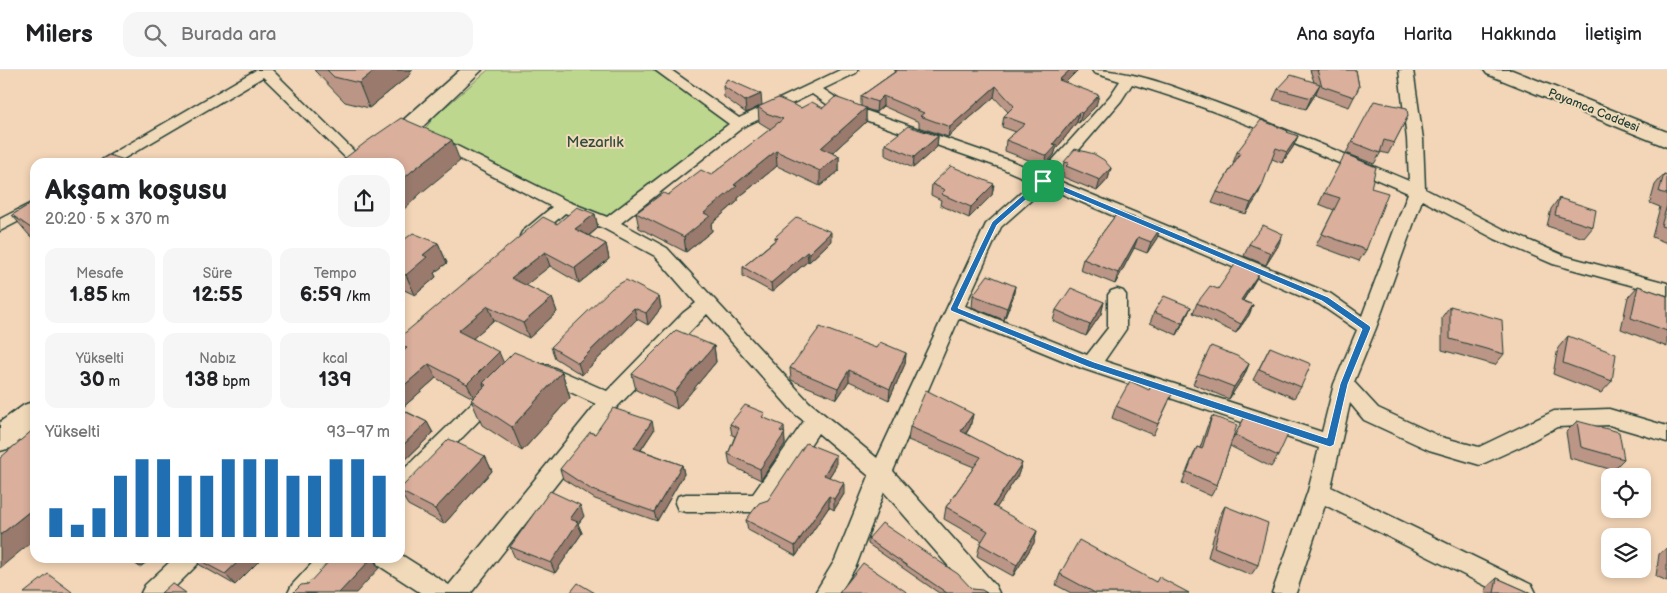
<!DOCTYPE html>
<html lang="tr">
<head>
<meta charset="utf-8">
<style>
	:root { --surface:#fff; --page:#f6f6f6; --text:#202124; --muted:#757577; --line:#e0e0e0; --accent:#1f6fb2 }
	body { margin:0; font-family:"Balsamiq Sans",sans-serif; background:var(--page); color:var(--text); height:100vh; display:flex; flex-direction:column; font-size:19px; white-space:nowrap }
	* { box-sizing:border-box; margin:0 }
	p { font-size:16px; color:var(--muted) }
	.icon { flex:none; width:28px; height:28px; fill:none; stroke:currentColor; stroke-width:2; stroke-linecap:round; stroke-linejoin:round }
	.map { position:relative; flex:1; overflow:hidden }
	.drawer { position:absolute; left:30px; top:88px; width:375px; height:405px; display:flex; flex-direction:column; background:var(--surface); border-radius:15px; box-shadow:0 2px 8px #0003 }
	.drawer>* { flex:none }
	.fabs { position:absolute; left:1601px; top:398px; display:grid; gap:10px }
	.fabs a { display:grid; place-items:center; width:50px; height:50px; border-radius:10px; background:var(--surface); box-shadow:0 2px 8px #0003; font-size:25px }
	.pin { position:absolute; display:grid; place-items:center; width:42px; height:42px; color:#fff; margin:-21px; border-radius:10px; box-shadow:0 2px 8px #0006 }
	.round { display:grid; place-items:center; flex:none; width:52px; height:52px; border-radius:15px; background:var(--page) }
	.overview { display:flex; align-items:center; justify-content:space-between; height:85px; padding:0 15px }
	h1 { font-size:28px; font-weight:600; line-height:38px }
	.metrics { display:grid; grid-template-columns:repeat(3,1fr); gap:8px; height:85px; padding:5px 15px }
	.metrics div { display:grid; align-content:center; border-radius:12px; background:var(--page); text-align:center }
	.metrics b { font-size:21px; font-weight:600 }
	.metrics small { font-size:14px; font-weight:400 }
	.metrics p { font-size:14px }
	.chart { height:140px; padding:10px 15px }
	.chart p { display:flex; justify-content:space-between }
	.chart svg { width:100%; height:90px; margin-top:5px; stroke:var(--accent); stroke-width:6 }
	header { display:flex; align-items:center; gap:30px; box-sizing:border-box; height:70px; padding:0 25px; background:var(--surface); border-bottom:1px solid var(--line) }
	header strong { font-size:24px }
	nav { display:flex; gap:28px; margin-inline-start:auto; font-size:18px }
	.search { width:350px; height:45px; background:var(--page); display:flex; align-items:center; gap:12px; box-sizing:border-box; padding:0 18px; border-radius:15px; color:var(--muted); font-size:19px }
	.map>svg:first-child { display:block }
	.green { fill:#bed78e; stroke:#6e8a61 }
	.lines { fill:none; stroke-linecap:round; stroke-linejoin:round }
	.street-casing { stroke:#1f3d34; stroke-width:3 }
	.secondary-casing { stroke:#1f3d34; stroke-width:3 }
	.street { fill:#f1dab9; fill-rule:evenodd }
	.secondary { fill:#f1dab9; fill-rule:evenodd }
	.wall { fill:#bb9686; stroke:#1f3d34 }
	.shaded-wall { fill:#997a6d; stroke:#1f3d34 }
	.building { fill:#daaf9c; stroke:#1f3d34 }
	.route { fill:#1f6fb2; stroke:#fff; fill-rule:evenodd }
	.labels { text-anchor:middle; stroke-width:4; stroke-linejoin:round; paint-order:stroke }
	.far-street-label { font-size:12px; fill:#1f3d34; stroke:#f1dab9 }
	.park-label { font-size:15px; fill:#2f4c3d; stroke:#f1dab9 }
</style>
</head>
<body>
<header>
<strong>Milers</strong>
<div class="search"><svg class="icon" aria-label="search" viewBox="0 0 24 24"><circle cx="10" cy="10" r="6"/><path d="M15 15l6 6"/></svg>Burada ara</div>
<nav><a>Ana sayfa</a><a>Harita</a><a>Hakkında</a><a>İletişim</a></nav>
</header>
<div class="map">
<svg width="1667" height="523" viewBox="0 0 1667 523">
	<rect width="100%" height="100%" fill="#f3d5b7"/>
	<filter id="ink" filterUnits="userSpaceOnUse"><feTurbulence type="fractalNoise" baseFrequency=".02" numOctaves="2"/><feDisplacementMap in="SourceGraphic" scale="10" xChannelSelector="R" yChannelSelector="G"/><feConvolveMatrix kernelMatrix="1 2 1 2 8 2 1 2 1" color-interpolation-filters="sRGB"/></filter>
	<g filter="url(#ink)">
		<!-- green -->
		<polygon class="green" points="488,0 658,0 738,54 609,154 424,60 435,46"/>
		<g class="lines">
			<defs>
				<g id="street">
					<polygon points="256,0 272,0 365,92 350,92 263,7 118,92 100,92 103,89"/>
					<path d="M655,0H671L739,48L840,0H858L856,3L823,19L844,33L1011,91L1041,103L1110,26L1120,11L1094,3L1092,0C1133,0 1175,17 1214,32C1280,56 1344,84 1409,111L1407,69L1399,0H1413L1423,69L1425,119L1507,161L1565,186L1667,213V225L1553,194L1495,169L1422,130L1376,258L1354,312L1378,338L1441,367L1479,377L1554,341L1609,339L1667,356V372L1609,355L1557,357L1524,375L1480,395L1429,380L1364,350L1350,333L1331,417L1532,515L1536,523H1500L1325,435L1296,523H1272L1308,421L1319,378L1084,299L959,248L893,401L995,515L999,523H972L884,422L856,496L840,523H815L835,490L869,406L818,363L767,440L759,442H686L678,440L675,433L678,426L686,424H753L804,351L795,344L707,244L617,337L471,523H421L378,495L375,488H400V484L449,515L596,334L536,306L533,301L536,296L543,294L550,296L607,321L683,243L696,233L655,186L603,158L565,143L534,170L528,172L522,170L520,166L522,162L552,137L429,73L426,70L429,67H439L569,132L607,147L729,54ZM1132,14C1227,42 1317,84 1408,123L1362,246L1331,224L1054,109L1121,31ZM812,24L834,39L999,97L1033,112L986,154L877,388L809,332L667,178L621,153L743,57ZM1046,117L1319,234L1357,260L1334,314L1322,362L1104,291L1126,259V225L1123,221L1117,219L1111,221L1108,225V258L1087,285L965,236L1001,157Z"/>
					<polygon points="35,131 35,143 0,161 0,149"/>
					<polygon points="493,316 500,319 503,324 500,329 408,423 400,426 400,403 486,319"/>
					<polygon points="174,488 201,488 197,495 169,523 141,523 145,515"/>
					<polygon points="317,488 344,488 340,495 315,523 288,523 292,515"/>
				</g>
				<g id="secondary">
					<polygon points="460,0 482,0 417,62 374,92 349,92 352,87 401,52"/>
					<polygon points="1484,0 1512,0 1667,62 1667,77 1487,4"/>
					<polygon points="35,331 35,359 11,378 0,381 0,352 24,335"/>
				</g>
			</defs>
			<!-- street casing -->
			<use href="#street" class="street-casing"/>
			<!-- secondary casing -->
			<use href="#secondary" class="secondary-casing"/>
			<!-- street -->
			<use href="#street" class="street"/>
			<!-- secondary -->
			<use href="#secondary" class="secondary"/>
		</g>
		<!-- wall -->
		<g class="wall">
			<polygon points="314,0 413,0 410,2 411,4 369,38 345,32"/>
			<polygon points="894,0 1078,0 1065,13 1096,36 1079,53 1077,52 1056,79 1054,85 1044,96 1005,81 1006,70 1016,62 1002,57 1004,46 1008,42 994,27 948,67 919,57 919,52 883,36 876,42 866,39 866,52 832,83 839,86 839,101 820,116 777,96 738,128 738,131 711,154 712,161 686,182 639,158 636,143 668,125 711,105 771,59 767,57 759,52 758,37 823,38 861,36 861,26 896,1"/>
			<polygon points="1310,0 1356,0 1359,17 1349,37 1317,26 1316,23 1306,39 1273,30 1278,19 1314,12"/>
			<polygon points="723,16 762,35 746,43 724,27"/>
			<polygon points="1408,46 1388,84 1381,82 1374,94 1346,83 1352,72"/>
			<polygon points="1288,61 1287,63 1298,66 1293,77 1282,93 1272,89 1257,127 1246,144 1212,133 1217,122 1234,93 1233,93 1237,82"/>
			<polygon points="938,66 937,77 913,98 885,85 885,74"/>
			<polygon points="1064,92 1111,98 1108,109 1097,121 1063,107 1064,104 1062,103"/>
			<polygon points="1664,104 1667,105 1667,173 1652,167 1660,137 1650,133 1655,115"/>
			<polygon points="932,114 994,114 992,125 969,148 940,135 941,130 931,125"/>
			<polygon points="1371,118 1366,180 1359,191 1316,175 1334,140 1319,134 1324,123"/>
			<polygon points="1559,128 1593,157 1584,168 1547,156 1551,139"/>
			<polygon points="35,131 35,170 29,165 12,145"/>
			<polygon points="1118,142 1157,168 1147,183 1134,178 1115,214 1080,200 1083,189"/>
			<polygon points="595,144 598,158 589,166 606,174 609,189 579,213 550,196 525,215 552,228 557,242 529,268 494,250 473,268 504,293 562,302 570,328 522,381 482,355 471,330 473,328 436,308 401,339 427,352 433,363 400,395 400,267 557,154"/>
			<polygon points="775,167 831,171 809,192 808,191 772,222 743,206 743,197 775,170"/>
			<polygon points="400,173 438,173 447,193 434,203 436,207 415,225 400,218"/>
			<polygon points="1249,174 1278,176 1266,195 1244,186"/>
			<polygon points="1256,209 1243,231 1253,235 1249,245 1236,263 1193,243 1197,233 1218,219"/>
			<polygon points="1015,216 1013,227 1004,250 972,237 973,225"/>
			<polygon points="1638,216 1667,226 1667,277 1621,259 1628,227"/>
			<polygon points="659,227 661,238 648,255 637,249 582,305 555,288 551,277"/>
			<polygon points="1104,232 1101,244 1086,266 1053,251 1056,240"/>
			<polygon points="1450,236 1504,284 1495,295 1442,280 1442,247"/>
			<polygon points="1191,237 1186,248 1177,265 1150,253 1154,242"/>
			<polygon points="1568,266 1612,311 1601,323 1553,304 1558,278"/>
			<polygon points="714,276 716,292 677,339 636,320 632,304"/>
			<polygon points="1270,277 1301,317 1294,328 1253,310"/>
			<polygon points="876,278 906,283 905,294 889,330 849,311 837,329 791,310 790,298"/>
			<polygon points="1249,294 1244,306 1229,329 1193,314 1198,303"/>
			<polygon points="1168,333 1153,365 1112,348 1116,336"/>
			<polygon points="1247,343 1278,386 1271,397 1230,376 1217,415 1211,426 1182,413 1192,388 1197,377 1200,378 1207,357 1212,346 1231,372"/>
			<polygon points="973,344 970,357 966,364 1022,393 1018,405 996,438 1034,473 1013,506 977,486 980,474 982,471 944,449 946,437 974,397 908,370 910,357"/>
			<polygon points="765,348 784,363 785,374 761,410 730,395 728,384 735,366 732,365 730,354"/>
			<polygon points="1577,351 1624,389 1613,400 1570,388 1566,362"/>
			<polygon points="654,360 641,380 682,395 684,404 657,451 595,429 563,409 560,399 595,364"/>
			<polygon points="485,386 492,401 444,454 408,435 400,422 400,419"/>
			<polygon points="836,396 829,407 844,424 834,440 829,437 796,486 748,460 746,450 768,430"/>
			<polygon points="1225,436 1258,495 1251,505 1208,487 1219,447"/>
			<polygon points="584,446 578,454 582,463 555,503 515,488 510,477"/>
			<polygon points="868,469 972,519 987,523 939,523 868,474"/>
			<polygon points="1667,478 1667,511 1656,506 1659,484"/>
			<polygon points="126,488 152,488 140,497"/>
			<polygon points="193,488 262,488 235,515 200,495"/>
			<polygon points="1060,504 1156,512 1189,523 1071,523 1056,515"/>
			<polygon points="1497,508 1531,523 1485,523 1486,518"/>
		</g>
		<!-- shaded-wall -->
		<g class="shaded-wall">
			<polygon points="375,0 413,0 410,2 411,4 369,38 359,13"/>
			<polygon points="1070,0 1078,0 1057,21 1059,10"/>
			<polygon points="1320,14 1315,25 1306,39 1311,28"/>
			<polygon points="996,16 994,27 948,67 950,57"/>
			<polygon points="761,24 762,35 746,43 745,31"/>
			<polygon points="1099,25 1096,36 1079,53 1082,43"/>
			<polygon points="883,26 883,36 876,42 877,32"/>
			<polygon points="866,38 866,52 821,93 821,78"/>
			<polygon points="1079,42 1077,52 1056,79 1054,85 1044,96 1047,86 1053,74"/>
			<polygon points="938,66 937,77 913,98 914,87"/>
			<polygon points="1298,66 1293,77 1282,93 1287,82"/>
			<polygon points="452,70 460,91 421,123 400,143 400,112 412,101"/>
			<polygon points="776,81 777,96 738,128 738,131 711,154 712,161 686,182 684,167 704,143 734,115"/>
			<polygon points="839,86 839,101 820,116 820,101"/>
			<polygon points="1111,98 1108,109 1097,121 1100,110"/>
			<polygon points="994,114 992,125 969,148 971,137"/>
			<polygon points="1262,116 1257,127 1246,144 1251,133"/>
			<polygon points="595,144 598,158 579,173 575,159"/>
			<polygon points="1161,157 1157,168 1147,183 1151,172"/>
			<polygon points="831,162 831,171 809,192 809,183"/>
			<polygon points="1283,164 1278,176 1266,195 1271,183"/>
			<polygon points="1138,167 1134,178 1115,214 1118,203"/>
			<polygon points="438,173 447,193 434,203 436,207 415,225 406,205 423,185"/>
			<polygon points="606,174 609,189 579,213 575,198"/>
			<polygon points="545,182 550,196 516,223 511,208"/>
			<polygon points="807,182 808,191 772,222 771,213"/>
			<polygon points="1261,200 1256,209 1237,240 1241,230"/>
			<polygon points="1015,216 1013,227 1004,250 1007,238"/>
			<polygon points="659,227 661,238 648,255 646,243"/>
			<polygon points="552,228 557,242 529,268 523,253"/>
			<polygon points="1104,232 1101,244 1086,266 1090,255"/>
			<polygon points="1253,235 1249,245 1236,263 1241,254"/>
			<polygon points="488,236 494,250 464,276 458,261"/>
			<polygon points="1191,237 1186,248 1177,265 1182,253"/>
			<polygon points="634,238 637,249 582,305 578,293"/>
			<polygon points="714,276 716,292 677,339 674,323"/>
			<polygon points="499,282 505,296 483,313 484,317 474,328 467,314"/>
			<polygon points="906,283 905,294 889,330 890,319"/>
			<polygon points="429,294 436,308 400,340 400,319"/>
			<polygon points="1249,294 1244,306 1229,329 1234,317"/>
			<polygon points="849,300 849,311 837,329 838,318"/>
			<polygon points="562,302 570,328 522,381 512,357"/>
			<polygon points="973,344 970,357 959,373 961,361"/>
			<polygon points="652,351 654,360 636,387 634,378"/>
			<polygon points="427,352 433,363 400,395 400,378"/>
			<polygon points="784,356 785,374 761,410 760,399 780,361"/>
			<polygon points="836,385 836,396 824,415 824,405"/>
			<polygon points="485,386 492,401 444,454 435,439"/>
			<polygon points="1022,393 1018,405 990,448 993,436"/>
			<polygon points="682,395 684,404 657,451 654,442"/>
			<polygon points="844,413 844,424 834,440 834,429"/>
			<polygon points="829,426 829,437 796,486 795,476"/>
			<polygon points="580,435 584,446 578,454 582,463 555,503 551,493 570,449"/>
			<polygon points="35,437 35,469 0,498 0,465"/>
			<polygon points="1037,461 1034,473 1013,506 1017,495"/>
			<polygon points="129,488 152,488 140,497"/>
			<polygon points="242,488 262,488 235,515 225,504"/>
			<polygon points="372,488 374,488 373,489 379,498 356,523 339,523"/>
		</g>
		<!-- building -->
		<g class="building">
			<polygon points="327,0 375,0 359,13 334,7"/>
			<polygon points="898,0 1070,0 1059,10 1099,25 1082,43 1079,42 1053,74 1057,75 1047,86 1006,70 1025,54 1004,46 1014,36 996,16 950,57 920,46 924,43 883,26 877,32 861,26"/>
			<polygon points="1317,0 1356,0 1359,17 1354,27 1322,16"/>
			<polygon points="1291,5 1320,14 1311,28 1278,19"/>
			<polygon points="727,9 761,24 745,31 723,16"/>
			<polygon points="835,27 866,38 821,78 839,86 820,101 776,81 734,115 737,116 704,143 710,146 684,167 636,143 663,123 668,125 701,100 711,105 783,49 766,43 758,37 778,28 801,38 812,32 823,38"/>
			<polygon points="1374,31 1407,38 1408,46 1394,73 1384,70 1380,83 1352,72"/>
			<polygon points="401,48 452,70 412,101 400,112 400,92 340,92 366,72"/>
			<polygon points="1261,50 1288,61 1287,62 1298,66 1287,82 1276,78 1262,116 1251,133 1217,122 1240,83 1237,82"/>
			<polygon points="908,56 938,66 914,87 885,74"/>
			<polygon points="1075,79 1094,84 1104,90 1111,98 1100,110 1066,96 1069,93 1064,92"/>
			<polygon points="1345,84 1376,97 1371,118 1388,123 1366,180 1322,164 1340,128 1324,123"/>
			<polygon points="109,85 131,92 97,92"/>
			<polygon points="951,96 994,114 971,137 941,124 945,120 932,114"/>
			<polygon points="1664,104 1667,105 1667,124 1659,122"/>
			<polygon points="1559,128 1596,140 1593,157 1555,145"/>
			<polygon points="35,131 35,161 12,145"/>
			<polygon points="1667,135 1667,158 1661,156"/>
			<polygon points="577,137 595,144 575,159 606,174 575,198 545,182 511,208 552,228 523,253 488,236 458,261 499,282 467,314 429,294 400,319 400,284 407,278 400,274 400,267 543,147 557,154"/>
			<polygon points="1118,142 1161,157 1151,172 1138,167 1118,203 1083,189"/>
			<polygon points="797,147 831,162 809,183 807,182 771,213 743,197 778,168 775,167"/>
			<polygon points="1263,155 1283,164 1271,183 1249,174"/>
			<polygon points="413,163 438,173 423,185 427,187 406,205 400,202 400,173"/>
			<polygon points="1238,190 1261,200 1241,230 1253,235 1241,254 1197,233 1210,216 1218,219"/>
			<polygon points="988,205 1015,216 1007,238 973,225"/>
			<polygon points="626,210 659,227 646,243 634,238 578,293 551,277 612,218"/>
			<polygon points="1638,216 1667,226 1667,261 1631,248"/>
			<polygon points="1071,218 1104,232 1090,255 1056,240"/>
			<polygon points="1164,226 1191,237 1182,253 1154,242"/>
			<polygon points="1450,236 1502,250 1504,284 1450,269"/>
			<polygon points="820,257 876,278 880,272 906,283 890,319 849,300 838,318 790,298"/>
			<polygon points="676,260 714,276 674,323 632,304"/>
			<polygon points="1568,266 1616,284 1612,311 1563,293"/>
			<polygon points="1211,276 1237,286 1249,294 1234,317 1198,303"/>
			<polygon points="1270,277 1311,294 1301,317 1259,299"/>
			<polygon points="514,282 562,302 512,357 471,330 486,315 483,313"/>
			<polygon points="1130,311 1149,320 1152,314 1173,322 1158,354 1116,336"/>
			<polygon points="926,320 973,344 961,361 1022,393 993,436 1037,461 1017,495 980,474 988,461 946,437 981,387 910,357"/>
			<polygon points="745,335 765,343 762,347 784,356 780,361 785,363 760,399 728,384 739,358 730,354"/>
			<polygon points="613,338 652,351 634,378 682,395 654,442 592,420 560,399 590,362 595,364"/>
			<polygon points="400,339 427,352 400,378"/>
			<polygon points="1247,343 1291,358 1278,386 1235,365"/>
			<polygon points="1212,346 1237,355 1217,415 1187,402 1197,377 1202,379"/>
			<polygon points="1577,351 1619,362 1624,389 1581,377"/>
			<polygon points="35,358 35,437 0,465 0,388"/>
			<polygon points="449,369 485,386 435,439 400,421 400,419"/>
			<polygon points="806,373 836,385 824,405 844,413 834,429 829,426 795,476 746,450 759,433 768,430"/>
			<polygon points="550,421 580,435 570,449 578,452 551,493 510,477"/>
			<polygon points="1225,436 1268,453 1258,495 1214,477"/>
			<polygon points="882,453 958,504 972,519 982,520 987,523 947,523 868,469"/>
			<polygon points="1079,470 1156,512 1159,507 1189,523 1095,523 1060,504"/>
			<polygon points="195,488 242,488 225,504"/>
			<polygon points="332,488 372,488 339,523 293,523 301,515 308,514"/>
			<polygon points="863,493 908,523 839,523"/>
			<polygon points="48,504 72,522 71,523 24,523"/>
			<polygon points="1497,508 1531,523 1494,523"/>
			<polygon points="172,513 186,523 161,523"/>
			<polygon points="578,513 595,523 570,523"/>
		</g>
	</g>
	<!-- route -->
	<path class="route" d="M1041,109H1046L1328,227L1370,256L1371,258L1348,314L1334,375L1330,377L1088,297L951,241L950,239L992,152ZM1044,114L1322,231L1362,259L1340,314L1327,368L1094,292L958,238L997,155Z"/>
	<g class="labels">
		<!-- far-street labels -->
		<g class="far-street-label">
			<text transform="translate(1594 40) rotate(22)" y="4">Payamca Caddesi</text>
		</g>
		<!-- park labels -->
		<g class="park-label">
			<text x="595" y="77">Mezarlık</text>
		</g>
	</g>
</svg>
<div class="fabs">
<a><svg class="icon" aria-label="locate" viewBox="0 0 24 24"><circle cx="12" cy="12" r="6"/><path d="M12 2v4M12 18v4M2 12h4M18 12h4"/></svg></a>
<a><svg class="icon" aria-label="layers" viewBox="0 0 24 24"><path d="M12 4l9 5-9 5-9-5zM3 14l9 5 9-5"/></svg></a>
</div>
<div class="pin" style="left:1043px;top:111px;background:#1e9e55"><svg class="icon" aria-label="arrive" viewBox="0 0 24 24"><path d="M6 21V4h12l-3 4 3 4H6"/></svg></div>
<section class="drawer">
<div class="overview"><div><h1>Akşam koşusu</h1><p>20:20 · 5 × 370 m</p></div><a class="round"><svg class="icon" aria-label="share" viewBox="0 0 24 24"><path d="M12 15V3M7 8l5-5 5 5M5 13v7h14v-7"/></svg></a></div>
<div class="metrics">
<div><p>Mesafe</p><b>1.85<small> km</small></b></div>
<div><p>Süre</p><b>12:55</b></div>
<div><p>Tempo</p><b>6:59<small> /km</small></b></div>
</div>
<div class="metrics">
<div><p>Yükselti</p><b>30<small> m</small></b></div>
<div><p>Nabız</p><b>138<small> bpm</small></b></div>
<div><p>kcal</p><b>139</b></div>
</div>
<div class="chart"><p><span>Yükselti</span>93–97 m</p>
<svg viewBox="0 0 160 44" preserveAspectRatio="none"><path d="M5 44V30M15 44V38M25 44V30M35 44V14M45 44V6M55 44V6M65 44V14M75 44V14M85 44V6M95 44V6M105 44V6M115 44V14M125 44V14M135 44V6M145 44V6M155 44V14"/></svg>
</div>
</section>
</div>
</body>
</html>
